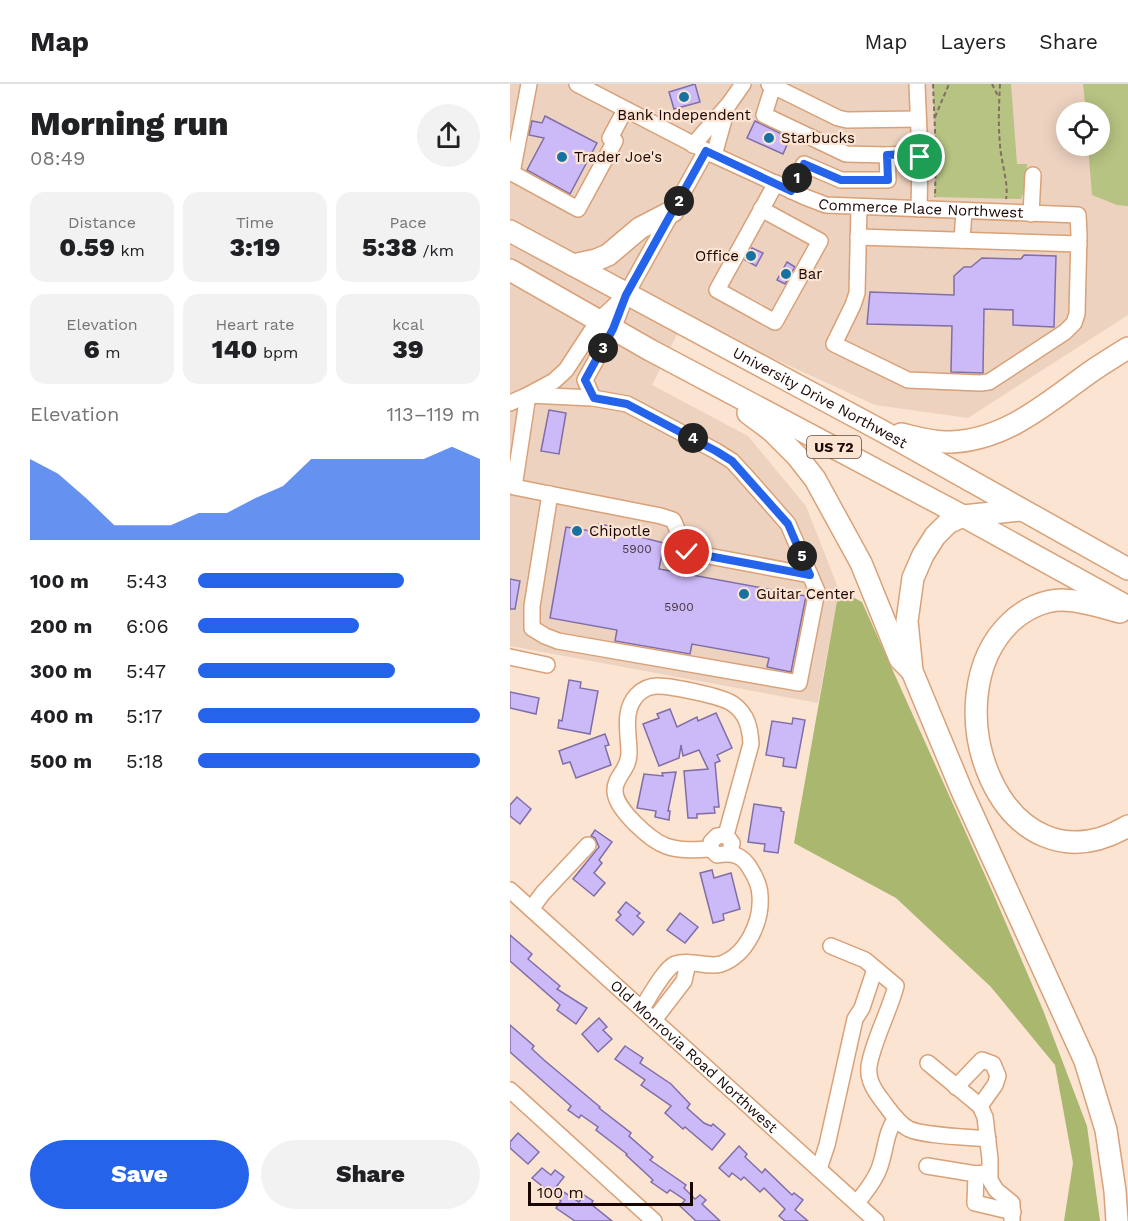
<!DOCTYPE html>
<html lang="en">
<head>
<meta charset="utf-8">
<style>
	:root { --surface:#fff; --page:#f2f2f2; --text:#202124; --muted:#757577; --line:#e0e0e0; --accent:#2563eb }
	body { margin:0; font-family:"Work Sans",sans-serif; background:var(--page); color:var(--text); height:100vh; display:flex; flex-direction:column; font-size:22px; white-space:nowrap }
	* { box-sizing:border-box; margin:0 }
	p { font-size:20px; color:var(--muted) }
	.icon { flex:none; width:33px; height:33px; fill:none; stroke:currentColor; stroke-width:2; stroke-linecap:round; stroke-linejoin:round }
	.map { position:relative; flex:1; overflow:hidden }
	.panel { display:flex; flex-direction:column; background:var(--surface); width:510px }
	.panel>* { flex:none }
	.fabs { position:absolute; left:546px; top:18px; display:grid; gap:12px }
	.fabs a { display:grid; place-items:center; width:54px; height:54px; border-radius:50%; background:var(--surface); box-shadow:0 3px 15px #0003; font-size:30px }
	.scale { position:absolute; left:18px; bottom:15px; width:165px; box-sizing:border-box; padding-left:6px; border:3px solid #190600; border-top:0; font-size:16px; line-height:21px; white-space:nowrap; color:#190600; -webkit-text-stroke:4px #fce4d3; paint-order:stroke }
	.pin { position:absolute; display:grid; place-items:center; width:51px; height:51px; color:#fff; margin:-26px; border:3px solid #fff; border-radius:50%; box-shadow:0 2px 6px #0007 }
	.km { position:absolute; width:30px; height:30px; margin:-15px; border-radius:50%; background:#222; color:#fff; font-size:16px; line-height:30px; text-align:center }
	.round { display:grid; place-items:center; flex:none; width:63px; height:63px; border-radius:32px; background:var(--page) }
	.headline { display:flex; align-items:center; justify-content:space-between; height:102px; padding:0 30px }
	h1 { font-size:33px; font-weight:800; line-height:45px }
	.stats { display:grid; grid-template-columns:repeat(3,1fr); gap:9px; height:102px; padding:6px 30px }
	.stats div { display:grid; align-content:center; border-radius:15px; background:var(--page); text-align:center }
	.stats b { font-size:26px; font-weight:800 }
	.stats small { font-size:16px; font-weight:400 }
	.stats p { font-size:16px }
	.chart { height:168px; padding:12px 30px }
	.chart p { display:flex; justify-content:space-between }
	.chart svg { width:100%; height:108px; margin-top:6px; fill:var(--accent); opacity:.7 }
	.cta { display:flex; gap:12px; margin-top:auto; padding:12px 30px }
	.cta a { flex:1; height:69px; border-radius:36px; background:var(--accent); color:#fff; font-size:24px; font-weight:800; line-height:69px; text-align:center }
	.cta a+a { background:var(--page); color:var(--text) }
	ul { padding:0 30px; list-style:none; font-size:20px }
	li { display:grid; grid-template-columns:96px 72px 1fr; align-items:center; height:45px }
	li i { height:15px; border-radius:8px; background:var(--accent) }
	header { display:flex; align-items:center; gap:36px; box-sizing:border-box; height:84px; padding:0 30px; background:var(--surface); border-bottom:2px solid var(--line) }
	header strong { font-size:28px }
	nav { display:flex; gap:33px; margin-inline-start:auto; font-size:21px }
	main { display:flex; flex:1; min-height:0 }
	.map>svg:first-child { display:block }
	.built { fill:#edd2c0; fill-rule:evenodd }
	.green { fill:#b6c382 }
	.forest { fill:#a9b76f }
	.building { fill:#ccbaf8; stroke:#806ea7; stroke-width:1.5 }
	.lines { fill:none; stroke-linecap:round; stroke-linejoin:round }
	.minor-casing { stroke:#d9a177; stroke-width:18 }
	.highway-casing { stroke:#d9a177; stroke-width:24 }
	.path { stroke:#836e63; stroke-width:2; stroke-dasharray:4.5 3; stroke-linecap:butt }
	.minor { stroke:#fff; stroke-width:15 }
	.highway { stroke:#fff; stroke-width:21 }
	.route-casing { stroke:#fff; stroke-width:12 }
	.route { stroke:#2563eb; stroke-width:8 }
	.poi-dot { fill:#1872a1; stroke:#fce4d3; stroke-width:2 }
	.labels { text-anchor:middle; stroke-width:4.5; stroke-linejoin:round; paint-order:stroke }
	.number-label { font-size:12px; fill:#46333e }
	.shield { fill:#fce4d3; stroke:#5d493f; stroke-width:1.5 }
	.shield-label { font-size:14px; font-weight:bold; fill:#190600 }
	.poi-label { font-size:15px; fill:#190600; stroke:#fce4d3; text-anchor:start }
	.street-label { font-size:15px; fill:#190600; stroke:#fce4d3 }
</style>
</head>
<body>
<header>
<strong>Map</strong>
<nav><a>Map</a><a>Layers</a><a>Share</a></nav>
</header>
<main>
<section class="panel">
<div class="headline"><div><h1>Morning run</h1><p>08:49</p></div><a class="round"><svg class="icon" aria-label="share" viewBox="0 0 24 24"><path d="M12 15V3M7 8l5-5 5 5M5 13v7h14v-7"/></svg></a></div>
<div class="stats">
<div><p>Distance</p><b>0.59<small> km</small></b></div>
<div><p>Time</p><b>3:19</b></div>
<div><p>Pace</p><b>5:38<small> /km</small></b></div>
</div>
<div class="stats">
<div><p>Elevation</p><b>6<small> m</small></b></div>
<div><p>Heart rate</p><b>140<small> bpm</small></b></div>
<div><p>kcal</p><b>39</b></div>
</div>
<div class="chart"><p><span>Elevation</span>113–119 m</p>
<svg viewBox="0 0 160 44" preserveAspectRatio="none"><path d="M0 44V11L10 17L20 27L30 38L40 38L50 38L60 33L70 33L80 27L90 22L100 11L110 11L120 11L130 11L140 11L150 6L160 11V44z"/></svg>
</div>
<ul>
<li><b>100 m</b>5:43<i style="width:73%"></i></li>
<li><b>200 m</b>6:06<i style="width:57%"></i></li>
<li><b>300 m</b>5:47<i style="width:70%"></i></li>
<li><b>400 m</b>5:17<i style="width:100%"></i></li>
<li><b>500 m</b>5:18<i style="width:100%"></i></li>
</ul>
<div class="cta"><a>Save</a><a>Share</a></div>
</section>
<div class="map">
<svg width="618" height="1137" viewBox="0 0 618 1137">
	<rect width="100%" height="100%" fill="#fce4d3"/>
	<!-- built -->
	<path class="built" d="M0,0H618V231L458,334L365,321L175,234L142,301L238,352L296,422L329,506L308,619L0,562ZM556,28H590V62H556Z"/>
	<!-- green -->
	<g class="green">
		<polygon points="423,0 501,0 507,80 517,80 516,101 511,115 424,113 426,85"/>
		<polygon points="573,0 618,0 618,122 607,121 582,111 578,62 590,62 590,28 576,28"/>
	</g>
	<!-- forest -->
	<polygon class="forest" points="329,506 352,518 483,809 533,926 577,1042 590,1137 554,1137 563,1079 545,981 481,903 386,814 284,759"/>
	<!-- building -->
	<g class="building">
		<polygon points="185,0 190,18 164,25 159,8"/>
		<polygon points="35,32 87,59 60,110 17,86 34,54 19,51 22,37 32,39"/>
		<polygon points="245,37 280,54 273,70 237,54"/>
		<polygon points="242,164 253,169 246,182 235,176"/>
		<polygon points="514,171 546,172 544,243 503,241 503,226 474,225 473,289 441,288 442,242 357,240 360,208 444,211 444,192 454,183 461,183 472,174 511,175"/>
		<polygon points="277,178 285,183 275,200 267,196"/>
		<polygon points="39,326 56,329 49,370 31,367"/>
		<polygon points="89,440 115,445 114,449 154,459 149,485 296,512 281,588 257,583 259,574 182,560 180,570 105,557 107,546 40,534 56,443 87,448"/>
		<polygon points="0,495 10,497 5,525 0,525"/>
		<polygon points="59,596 71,598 70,604 88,607 80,650 48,644 49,636 52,637"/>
		<polygon points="0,608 29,614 26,630 0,624"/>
		<polygon points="160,625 167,643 187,633 188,637 206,629 222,664 207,671 210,677 205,679 209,723 204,723 205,729 187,730 187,734 178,734 174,687 198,685 189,666 173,672 171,661 169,674 149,682 133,640 149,634 147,630"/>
		<polygon points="283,634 295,636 286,684 273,682 274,674 256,671 262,637 282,640"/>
		<polygon points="95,650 99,661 95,662 101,681 66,694 60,678 53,680 49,667"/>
		<polygon points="166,688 158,727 160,727 159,736 145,733 146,727 127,724 134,690 153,692 152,689"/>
		<polygon points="7,713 21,725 10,740 0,732 0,721"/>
		<polygon points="244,720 271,724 271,727 274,728 268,769 254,767 255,760 238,758"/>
		<polygon points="85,746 102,758 89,776 92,779 84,789 95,799 84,812 63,795 89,763 85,754 81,752"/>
		<polygon points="202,786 204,794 221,789 230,825 213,830 214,836 203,839 190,789"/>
		<polygon points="116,818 130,829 127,832 134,838 123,851 106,836 111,831 108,828"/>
		<polygon points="170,829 188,843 175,859 157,846"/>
		<polygon points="0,851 22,870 18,875 50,902 47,905 77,924 66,940 47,926 50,921 0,877"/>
		<polygon points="89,934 97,943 93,946 102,955 88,968 72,950"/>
		<polygon points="0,941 24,962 22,965 34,976 90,1023 89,1024 121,1049 119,1052 143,1073 140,1076 176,1101 174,1104 185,1115 190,1111 196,1116 192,1120 210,1137 186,1137 170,1122 175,1116 160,1106 157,1109 141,1098 143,1096 116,1071 117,1070 86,1046 88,1043 71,1031 69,1034 58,1026 61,1022 0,968"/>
		<polygon points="115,962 133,974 130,979 161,1000 180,1020 177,1024 194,1039 201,1042 203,1040 215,1050 202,1066 175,1043 173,1045 155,1029 161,1022 131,1001 135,996 105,975"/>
		<polygon points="8,1049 29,1068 18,1080 0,1064 0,1058"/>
		<polygon points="229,1062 237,1070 235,1073 252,1089 255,1085 282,1111 284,1109 293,1116 285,1126 298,1137 275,1137 269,1132 275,1125 254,1104 250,1108 234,1093 231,1096 222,1089 219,1093 209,1084"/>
		<polygon points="32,1084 41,1091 45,1086 54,1093 46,1103 69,1118 74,1111 83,1117 81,1120 102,1137 65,1137 46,1124 51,1117 22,1094"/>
	</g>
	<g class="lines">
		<defs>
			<g id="minor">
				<polyline points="19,0 2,89 68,125 105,57 100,54 115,26"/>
				<path id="s1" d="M67,0L204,71L295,113L316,121L568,131L569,150L567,230L564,239L555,248L479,298L470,299L398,296L324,260L343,221L347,209L349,123"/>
				<polyline points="259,0 328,34 337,36 408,35"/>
				<polyline points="407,0 410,73 409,125"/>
				<polyline points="263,2 254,31 336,70 377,71"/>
				<polyline points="183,61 219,20 233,0"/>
				<polyline points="204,71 217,25"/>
				<polyline points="281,107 294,80 331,96 378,96 377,71 410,69"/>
				<polyline points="251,125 310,157 265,238 207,206 266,99"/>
				<polyline points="521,130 523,91"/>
				<polyline points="348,153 569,160"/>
				<polyline points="452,156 454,127"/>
				<path d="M114,213L88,237L56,286L44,297L18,311L4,403L151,432L163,436C169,447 169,457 177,468L300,491"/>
				<polyline points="0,319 18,311 83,314"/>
				<polyline points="40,410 22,522 22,544 35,552 48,557 289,599 307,507 278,440 234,390 222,377 206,367 117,320 83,314 75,296 103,245 116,211 196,67"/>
				<polyline points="0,573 37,581"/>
				<path d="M201,765C186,766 170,767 156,762C140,756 104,724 105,706C105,692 119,686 119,669C119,650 112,627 127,611C132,606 139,602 147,602C161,602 212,612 223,620C237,630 240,643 241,660L216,751"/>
				<path id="s2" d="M0,806L366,1137"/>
				<polyline points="21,825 33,809 78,761"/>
				<path d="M321,862L355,876L386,902C379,928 366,951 360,977C356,992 362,1003 371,1015C379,1025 387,1039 399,1045C414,1052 459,1053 478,1055"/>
				<path d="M132,924C139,914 154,885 165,880C180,875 197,884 211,880C237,871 252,837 250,812C250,803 246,794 241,786C233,771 223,768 207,771L201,765V758L207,752L216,751L222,759L220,768"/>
				<polyline points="144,936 174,897 178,879"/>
				<polyline points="418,979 470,1022 475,1033 480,1075 480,1096 486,1106 502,1119 502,1137"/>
				<polyline points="446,1003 472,976 483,980 488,992 485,1001 470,1022"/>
				<polyline points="0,1006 144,1137"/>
				<polyline points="417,1082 466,1090 474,1089"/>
				<polyline points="309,1085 317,1061 345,935 352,924 365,885"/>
				<polyline points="466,1090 465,1119 503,1128"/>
				<path d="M347,1119C356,1107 367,1094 371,1079C376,1063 376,1048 386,1034"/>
			</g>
			<g id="highway">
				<path id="s3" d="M0,147L372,347L618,485"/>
				<polyline points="63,181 86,176 98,171 130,144 163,127"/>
				<polyline points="0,186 140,266 453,432 618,523"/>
				<polyline points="238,329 262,347 287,372 305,395 351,479 390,575 400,585"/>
				<path d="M391,350C408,354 424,359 441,358C496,356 537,319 579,289C592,280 605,272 618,264"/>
				<polyline points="511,426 453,432 438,439 425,452 413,471 403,494 397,537 402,587 451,705 575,977 596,1046 605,1107 607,1137"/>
				<path d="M610,528C590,523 572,516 552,516C534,516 515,525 502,537C418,614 492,816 618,742"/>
			</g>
		</defs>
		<!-- minor casing -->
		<use href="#minor" class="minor-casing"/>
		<!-- highway casing -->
		<use href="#highway" class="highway-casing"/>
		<!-- path -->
		<g class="path">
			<polyline points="423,0 426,69 425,113"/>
			<polyline points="482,0 488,12"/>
			<path d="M490,0C489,20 488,40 490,61C491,78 499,100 496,115"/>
			<polyline points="425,33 439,0"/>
		</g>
		<!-- minor -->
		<use href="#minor" class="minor"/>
		<!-- highway -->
		<use href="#highway" class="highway"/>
	</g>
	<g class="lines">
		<defs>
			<polyline id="route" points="177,468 300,491 278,440 222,377 206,367 117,320 84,314 75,296 103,245 116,211 196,67 281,107 294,80 331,96 378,96 377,71 410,69 410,73"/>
		</defs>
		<!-- route casing -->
		<use href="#route" class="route-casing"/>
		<!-- route -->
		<use href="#route" class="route"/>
	</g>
	<!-- markers -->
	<g class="poi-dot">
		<circle cx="174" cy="13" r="6"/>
		<circle cx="259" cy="54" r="6"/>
		<circle cx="52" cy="73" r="6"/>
		<circle cx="241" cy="172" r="6"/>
		<circle cx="276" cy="190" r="6"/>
		<circle cx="67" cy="447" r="6"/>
		<circle cx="234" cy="510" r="6"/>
	</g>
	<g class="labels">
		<!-- number labels -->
		<g class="number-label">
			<text x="127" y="469">5900</text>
			<text x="169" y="527">5900</text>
		</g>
		<!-- shield labels -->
		<rect class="shield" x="297" y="352" width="54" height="22" rx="4.5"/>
		<g class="shield-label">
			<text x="324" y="368">US 72</text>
		</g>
		<!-- poi labels -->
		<g class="poi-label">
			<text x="174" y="36" text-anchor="middle">Bank Independent</text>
			<text x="271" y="59">Starbucks</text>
			<text x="64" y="78">Trader Joe's</text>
			<text x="229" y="177" text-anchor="end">Office</text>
			<text x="288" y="195">Bar</text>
			<text x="79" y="452">Chipotle</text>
			<text x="246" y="515">Guitar Center</text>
		</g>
		<!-- street labels -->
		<g class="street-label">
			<text dy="5" stroke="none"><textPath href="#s1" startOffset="372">Commerce Place Northwest</textPath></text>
			<text dy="5" stroke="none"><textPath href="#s3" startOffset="352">University Drive Northwest</textPath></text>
			<text dy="5" stroke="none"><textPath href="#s2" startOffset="248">Old Monrovia Road Northwest</textPath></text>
		</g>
	</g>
</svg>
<div class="fabs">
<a><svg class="icon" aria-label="locate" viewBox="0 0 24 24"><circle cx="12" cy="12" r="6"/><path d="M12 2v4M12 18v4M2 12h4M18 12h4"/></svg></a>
</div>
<div class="scale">100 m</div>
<div class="pin" style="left:410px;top:73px;background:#1e9e55"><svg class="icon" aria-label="arrive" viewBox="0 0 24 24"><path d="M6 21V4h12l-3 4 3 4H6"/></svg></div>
<div class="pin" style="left:177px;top:468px;background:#d93025"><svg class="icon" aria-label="check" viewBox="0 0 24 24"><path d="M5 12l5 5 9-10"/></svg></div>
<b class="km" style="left:287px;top:94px">1</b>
<b class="km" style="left:169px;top:117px">2</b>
<b class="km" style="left:93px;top:264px">3</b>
<b class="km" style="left:183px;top:354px">4</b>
<b class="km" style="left:292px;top:472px">5</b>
</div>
</main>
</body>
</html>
